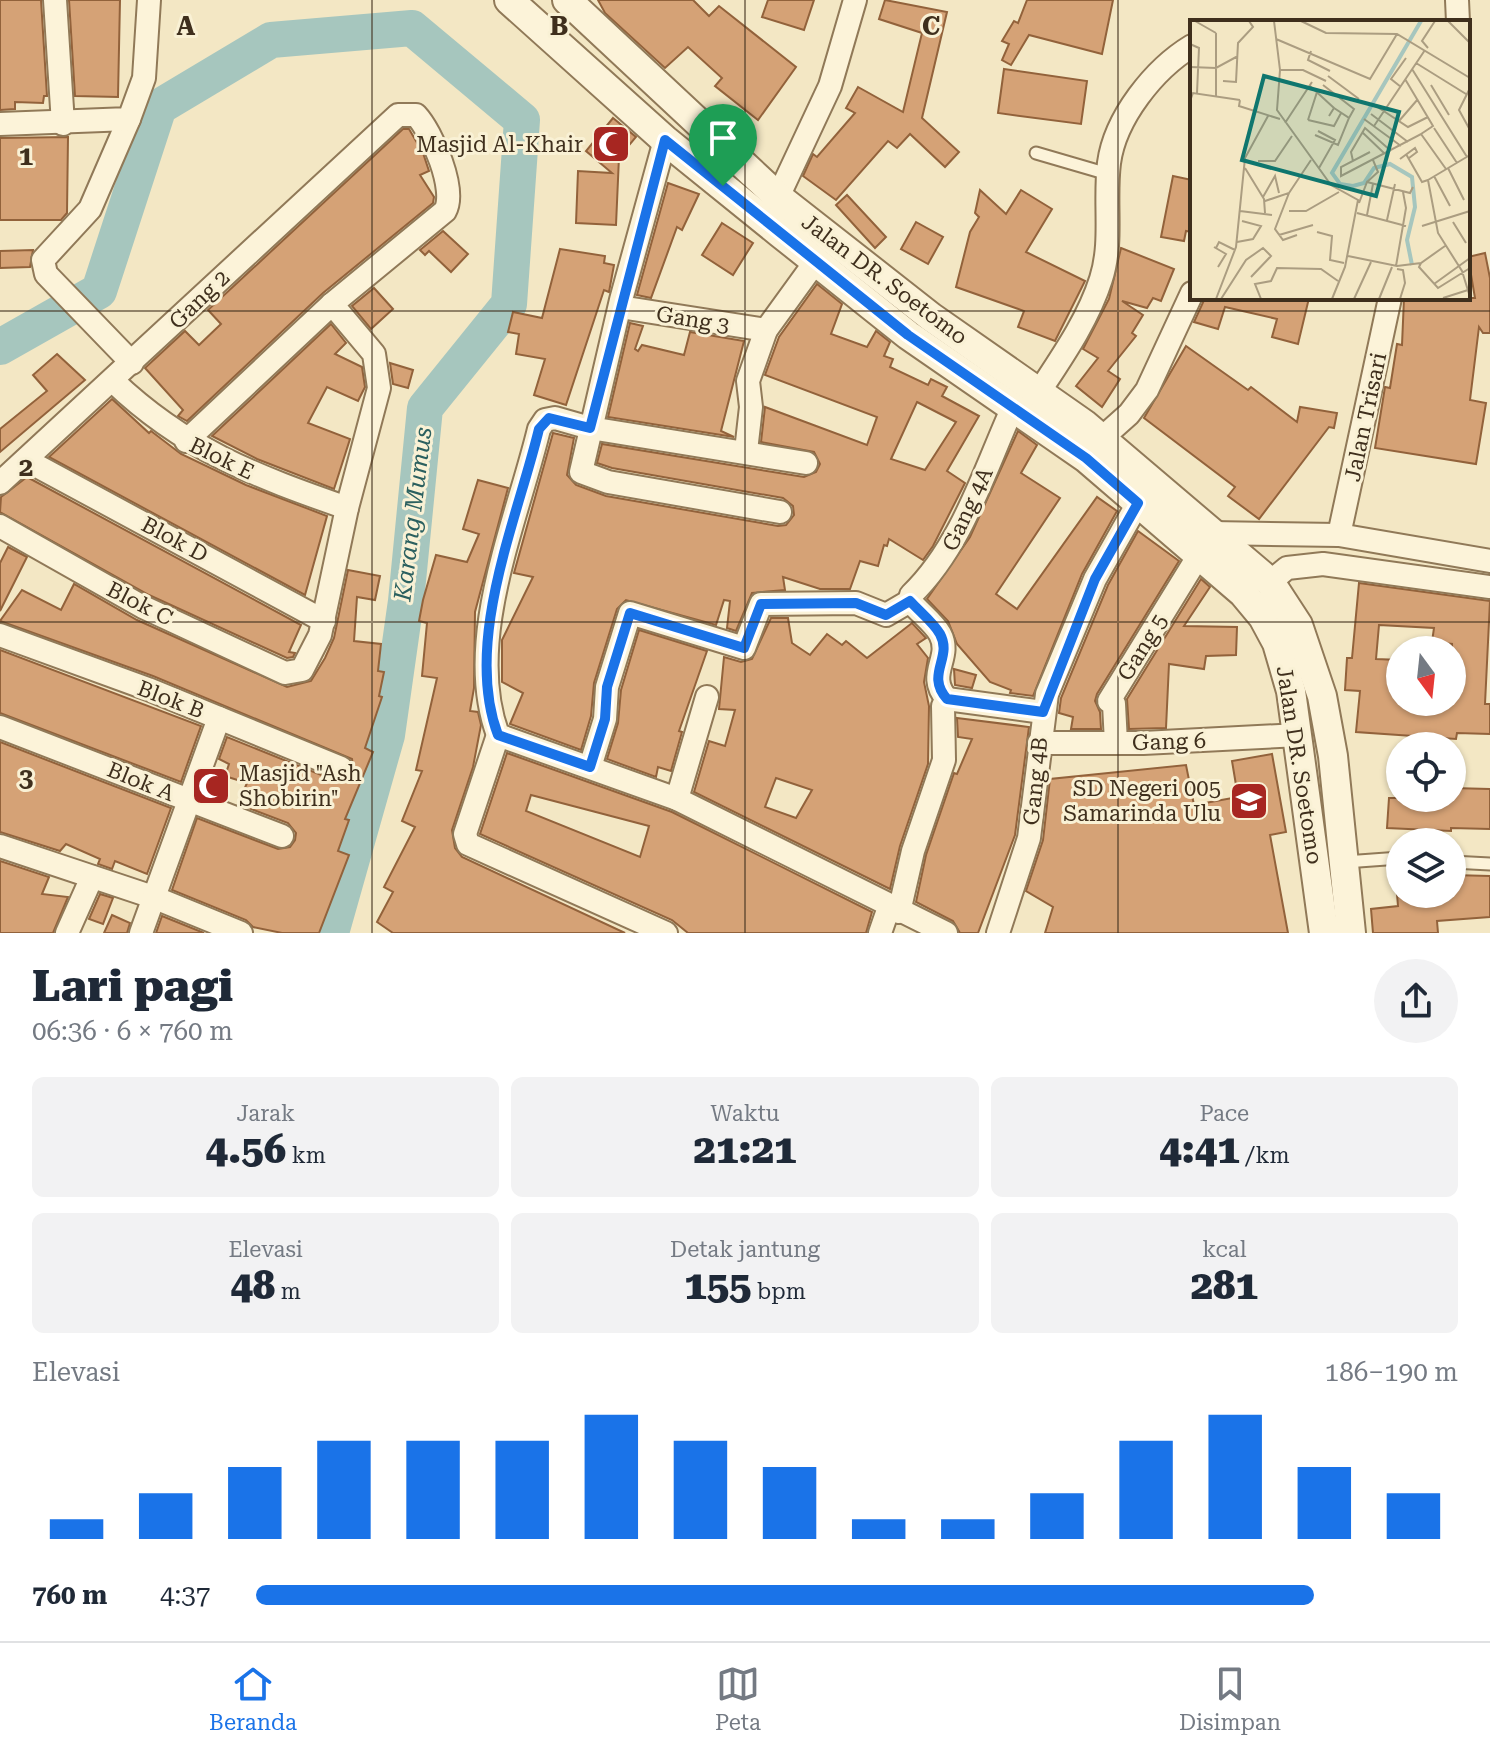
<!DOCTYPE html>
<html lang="id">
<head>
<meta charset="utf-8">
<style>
	:root { --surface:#fff; --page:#f2f2f3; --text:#1f2937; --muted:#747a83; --line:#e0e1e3; --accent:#1a73e8 }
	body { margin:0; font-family:"Roboto Serif",serif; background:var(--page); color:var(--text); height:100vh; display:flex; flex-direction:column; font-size:30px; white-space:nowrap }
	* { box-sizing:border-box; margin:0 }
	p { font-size:26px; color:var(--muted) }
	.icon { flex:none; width:44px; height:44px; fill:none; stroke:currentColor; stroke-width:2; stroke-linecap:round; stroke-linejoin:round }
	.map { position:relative; height:933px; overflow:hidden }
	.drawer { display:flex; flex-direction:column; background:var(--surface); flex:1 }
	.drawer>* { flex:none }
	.needle { width:52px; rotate:165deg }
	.buttons { position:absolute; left:1386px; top:636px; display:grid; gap:16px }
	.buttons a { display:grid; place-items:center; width:80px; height:80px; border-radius:50%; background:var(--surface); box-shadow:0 2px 6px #0004; font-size:40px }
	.pin { position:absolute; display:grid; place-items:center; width:68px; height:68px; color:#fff; margin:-82px -34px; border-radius:50% 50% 50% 0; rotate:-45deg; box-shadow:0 0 8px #0007 }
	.pin .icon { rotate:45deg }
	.round { display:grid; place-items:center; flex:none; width:84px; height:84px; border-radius:42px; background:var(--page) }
	.overview { display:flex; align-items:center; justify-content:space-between; height:136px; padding:0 32px }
	h1 { font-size:44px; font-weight:800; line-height:60px }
	.metrics { display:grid; grid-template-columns:repeat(3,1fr); gap:12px; height:136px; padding:8px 32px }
	.metrics div { display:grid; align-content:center; border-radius:12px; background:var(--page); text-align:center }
	.metrics b { font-size:40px; font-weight:800 }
	.metrics small { font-size:22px; font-weight:400 }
	.metrics p { font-size:22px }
	.chart { height:224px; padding:16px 32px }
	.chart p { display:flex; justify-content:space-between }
	.chart svg { width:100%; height:144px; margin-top:8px; stroke:var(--accent); stroke-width:6 }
	ul { padding:0 32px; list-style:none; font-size:26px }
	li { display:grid; grid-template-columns:128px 96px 1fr; align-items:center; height:60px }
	li i { height:20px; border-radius:10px; background:var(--accent) }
	.tabs { display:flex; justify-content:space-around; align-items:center; height:112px; border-top:2px solid var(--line); background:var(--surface); font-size:22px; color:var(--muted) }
	.tabs a { display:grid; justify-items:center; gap:4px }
	.tabs .active { color:var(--accent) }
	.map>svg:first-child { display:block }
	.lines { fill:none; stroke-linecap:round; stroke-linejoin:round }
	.river { stroke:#a6c6be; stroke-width:36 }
	.building { fill:#d5a276; stroke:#92623b; stroke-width:2; fill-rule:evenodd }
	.service-casing { stroke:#907958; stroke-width:15 }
	.minor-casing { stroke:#907958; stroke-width:26 }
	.tertiary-casing { stroke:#907958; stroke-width:32 }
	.service { stroke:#fcf3d9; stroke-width:11 }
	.minor { stroke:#fcf3d9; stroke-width:22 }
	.tertiary { stroke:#fcf3d9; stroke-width:28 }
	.route-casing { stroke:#fff; stroke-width:16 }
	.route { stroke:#1a73e8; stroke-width:10 }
	.grid { fill:none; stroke:#3f2f1d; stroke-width:2; stroke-opacity:0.55 }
	.labels { text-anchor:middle; stroke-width:6; stroke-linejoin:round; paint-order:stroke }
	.poi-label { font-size:22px; fill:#3f2f1d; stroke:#f9f1d5; text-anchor:end }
	.street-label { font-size:22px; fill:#3f2f1d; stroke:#f9f1d5 }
	.water-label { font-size:24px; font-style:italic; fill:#2b605f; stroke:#f9f1d5 }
	.inset-river { fill:none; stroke:#a6c6be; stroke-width:4 }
	.inset-road { fill:none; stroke:#ab9d81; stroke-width:2 }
	.view { fill:#0f766e; fill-opacity:0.15; stroke:#0f766e; stroke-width:4 }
	.inset-edge { fill:none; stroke:#3f2f1d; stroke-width:4 }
	.grid-label { font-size:26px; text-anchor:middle; font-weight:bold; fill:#3f2f1d; stroke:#f9f1d5; stroke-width:6; stroke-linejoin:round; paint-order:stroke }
</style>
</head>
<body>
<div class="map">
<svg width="1490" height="933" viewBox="0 0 1490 933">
	<rect width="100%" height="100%" fill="#f3e7c4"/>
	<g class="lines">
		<!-- river -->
		<polyline class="river" points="0,347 99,291 159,107 271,40 412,28 522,120 509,304 425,408 406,601 387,735 331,933"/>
	</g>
	<!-- building -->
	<g class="building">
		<polygon points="0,0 41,0 47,96 44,96 43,103 15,102 15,109 0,110"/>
		<polygon points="69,0 120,0 118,97 75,96"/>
		<polygon points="598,0 693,0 709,16 719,6 796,67 758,120 715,86 722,78 688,47 665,68 605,13"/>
		<polygon points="768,0 814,0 804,30 762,17"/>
		<polygon points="885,0 947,12 922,118 959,152 945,167 910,134 897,148 888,141 836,200 803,176 813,154 817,157 855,113 846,108 858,87 903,112 922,33 879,19"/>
		<polygon points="1027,0 1113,0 1102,54 1029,35 1011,65 1002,60 1009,44 1002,41 1014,21 1018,23"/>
		<polygon points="1004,69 1087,81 1081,124 998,113"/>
		<polygon points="613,118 636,137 619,157 616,225 576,223 578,171 612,173 586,151"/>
		<polygon points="403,129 409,129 423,153 429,171 420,175 434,197 433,203 323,293 187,421 178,416 183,410 145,368 185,331 199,345 221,324 208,310"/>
		<polygon points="68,137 67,213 61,220 0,220 0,138"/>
		<polygon points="1173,176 1192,180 1192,232 1186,231 1184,241 1161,237"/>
		<polygon points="668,183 699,194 682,230 677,227 651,298 637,295"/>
		<polygon points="980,190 1006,214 1021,190 1052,209 1026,252 1085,281 1055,341 1018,327 1024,311 956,287 970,232 979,217 975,213"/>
		<polygon points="847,195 886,237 875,248 836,205"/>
		<polygon points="916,222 943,237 928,264 901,249"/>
		<polygon points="722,223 753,243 733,275 702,255"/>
		<polygon points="443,231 468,254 451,272 429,251 425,255 420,250"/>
		<polygon points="1121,248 1174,269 1161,301 1153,298 1147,308 1122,301 1143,315 1132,333 1136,336 1108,371 1120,379 1102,407 1076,386 1098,358 1083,349 1109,299"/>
		<polygon points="560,249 605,256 604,263 614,265 609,292 604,290 566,405 534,395 545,359 516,354 519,334 508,332 513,312 542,318"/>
		<polygon points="33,250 30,267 0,268 0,251"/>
		<polygon points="1485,253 1490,278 1490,333 1483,333 1479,327 1470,400 1486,403 1476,464 1375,448 1385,387 1390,388 1397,344 1402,345 1404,298 1475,298 1468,257"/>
		<path d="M817,284L842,304L831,334L867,347L876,331L890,342L884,356L893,359L890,367L928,385L931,379L947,387L942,396L979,416L947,471L965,483L933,546L923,560L889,539L887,546L884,545L878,566L860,561L850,589H820L783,577L785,590L752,593L736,631L727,628L730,601L724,600L716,625L626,600L617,609L594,683L591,716L581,750L510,724L523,693L502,682V640L533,577L514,573L553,433L574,438L567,475L576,485L606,496L778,526L786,525L794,515L793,506L783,498L612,468L597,463L602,444L804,477L816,472L820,464L814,452L761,442L765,407L867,445L877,417L765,375L779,337ZM917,402L956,422L925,470L891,459Z"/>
		<polygon points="374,288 393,309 371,329 352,306"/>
		<polygon points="1205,298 1309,298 1298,344 1272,337 1277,319 1225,307 1218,329 1194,322"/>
		<polygon points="630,323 643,326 635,349 638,351 642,345 684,355 690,332 744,341 721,431 734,437 608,417"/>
		<polygon points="331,324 346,343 335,354 362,367 365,387 358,401 327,387 308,423 350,439 334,489 257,459 212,436"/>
		<polygon points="1186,346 1248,390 1251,387 1297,422 1300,407 1337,413 1334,428 1329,427 1259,519 1228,496 1235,487 1144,418"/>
		<polygon points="57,354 85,380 0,452 0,429 47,391 33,375"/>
		<polygon points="390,363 413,370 408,388 393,384"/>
		<polygon points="112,399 149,433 151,431 181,454 246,485 327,516 305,595 49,457"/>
		<polygon points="1018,431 1037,445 1021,473 1060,498 996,594 1017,609 1097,497 1117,511 1082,574 1033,696 1010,693 1011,690 990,682 957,644 948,621 927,599 970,537"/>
		<polygon points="27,477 301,625 289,652 295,653 293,657 287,658 149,595 0,512 1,497"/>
		<polygon points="478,480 508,488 475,612 474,688 470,711 478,712 481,725 473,767 452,830 455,848 462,857 625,933 393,933 377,922 393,892 384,887 415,827 402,821 422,771 416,770 437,678 422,676 427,623 419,621 423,600 436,555 467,562 479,534 463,529"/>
		<polygon points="1138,531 1179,561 1097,694 1095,701 1100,712 1101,729 1071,729 1073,717 1059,713 1061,698 1108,585"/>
		<polygon points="8,547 27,557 0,611 0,563"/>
		<polygon points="348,570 380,576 375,600 357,597 354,641 381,644 378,671 384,672 379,696 382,697 365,748 373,752 345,819 349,820 338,851 349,855 319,933 282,933 253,927 246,920 172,890 197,818 278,849 290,847 295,840 296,833 288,823 238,804 247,783 225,776 229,764 219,759 227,737 336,781 349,779 354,774 352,759 153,676 0,621 22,590 61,610 74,584 137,620 287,687 311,681 325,658 334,638"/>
		<polygon points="1201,579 1210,587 1184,626 1237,627 1236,655 1206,656 1204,669 1169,664 1166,728 1129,729 1127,699"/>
		<path d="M1359,583L1490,601L1485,704H1490V734L1457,733L1456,739L1356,732L1360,691L1345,690L1347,658H1352ZM1379,625L1434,628L1432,642L1452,644V704L1400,702V660L1376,659Z"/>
		<path d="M771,618H788L792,643L810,655L827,634L842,645L846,641L867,658L912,623L926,638L917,644L928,658L924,682L929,706L928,764L900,846L890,889L694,792L709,741L725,746L735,710L719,709L724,657L741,662L752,659ZM776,778L812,790L796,818L765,807Z"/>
		<polygon points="639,630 707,651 679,731 682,732 671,771 658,767 656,777 607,759 618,723 621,690"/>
		<polygon points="0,650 201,726 181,782 0,713"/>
		<polygon points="954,669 976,675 972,688 955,685"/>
		<polygon points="957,718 1029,727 1015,835 978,933 960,933 953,921 916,902 926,855 954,773 957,774 972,739 958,737"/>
		<polygon points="0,742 171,808 147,874 115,861 112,869 98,864 100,859 66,844 60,851 0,832"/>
		<path d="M507,753L672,812L872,912L866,933H688L672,920L480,834ZM531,795L649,826L640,857L526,811Z"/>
		<polygon points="1272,754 1286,832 1270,835 1288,933 1045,933 1053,907 1026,891 1043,840 1050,779 1186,765 1194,805 1238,797 1232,761"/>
		<polygon points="1452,788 1490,789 1490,829 1451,828 1451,831 1387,828 1389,798 1452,798"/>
		<polygon points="0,861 49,877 42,894 68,897 53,933 0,933"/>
		<polygon points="1452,875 1490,876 1490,917 1437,921 1438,933 1373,933 1371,909 1398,906 1397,894 1452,894"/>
		<polygon points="100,894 113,898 103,924 89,919"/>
		<polygon points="112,915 130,923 127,933 104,933"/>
		<polygon points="162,916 204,933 156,933"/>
	</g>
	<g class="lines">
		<defs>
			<g id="service">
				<polyline points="1036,153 1108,174"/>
				<polyline points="1345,862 1400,858"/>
				<polyline points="1452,862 1490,864"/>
			</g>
			<g id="minor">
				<polyline points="55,0 63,124"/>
				<polyline points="1457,0 1458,22"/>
				<polyline points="129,119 90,209 43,260 46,274 132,363"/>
				<polyline points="0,124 129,119 144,78 149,0"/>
				<polyline points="665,140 621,300 581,472 608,482 780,512"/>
				<polyline points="778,197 830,86 855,0"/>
				<polyline points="620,307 766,330"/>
				<path d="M113,381C184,449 255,476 347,508"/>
				<path d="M1039,392C1062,357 1088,320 1101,279C1113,242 1104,202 1109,163C1115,118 1154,69 1192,46"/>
				<polyline points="1101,439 1129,414 1147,390 1192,293"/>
				<polyline points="746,451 751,407 748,381 766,330 816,261"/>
				<polyline points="26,460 324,621"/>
				<path d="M0,483L398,115H416C432,132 457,190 445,211L332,304L186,441"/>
				<polyline points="0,526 143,607 285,673 302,670 320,635 347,508 379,388 374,354 332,304"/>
				<polyline points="1211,533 1339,535 1490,561"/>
				<polyline points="1339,535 1390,298"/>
				<polyline points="1270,582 1287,568 1323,564 1490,587"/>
				<path d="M910,601L911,595C962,546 984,471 1013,407"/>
				<path d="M910,601C919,612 934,623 940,634C953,658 925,674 947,699"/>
				<polyline points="0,635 148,689 341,768"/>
				<polyline points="707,697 677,799 946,933"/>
				<polyline points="947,699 1043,712"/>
				<polyline points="0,727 282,836"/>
				<polyline points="498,735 465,834 468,844 666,933"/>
				<polyline points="1039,743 1143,743 1299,735"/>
				<polyline points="1116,743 1114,704 1109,701 1199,555"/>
				<polyline points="590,767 605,719 607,687 630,613 744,648 761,604 856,603 886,615 910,601"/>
				<path d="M677,799L498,735C463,641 517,521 539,429L545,420L555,418L590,428L806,463"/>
				<polyline points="0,846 153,897 241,933"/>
				<polyline points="899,912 913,851 944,760 943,706 947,699"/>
				<polyline points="67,933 92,877"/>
				<polyline points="141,933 219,718"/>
				<polyline points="880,933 889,907"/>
				<polyline points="998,933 1029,838 1047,694 1095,579 1138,503"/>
			</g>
			<g id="tertiary">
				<polyline points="509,0 665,140 780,233 908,335 1086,458 1243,593 1263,617 1277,643 1291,691 1324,933"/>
				<polyline points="567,0 778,197 931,317 1084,424 1270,582 1298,625 1322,696 1333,756 1351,933"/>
			</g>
		</defs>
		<!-- service casing -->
		<use href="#service" class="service-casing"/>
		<!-- minor casing -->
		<use href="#minor" class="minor-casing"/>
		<!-- tertiary casing -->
		<use href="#tertiary" class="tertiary-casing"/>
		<!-- service -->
		<use href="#service" class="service"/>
		<!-- minor -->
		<use href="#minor" class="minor"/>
		<!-- tertiary -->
		<use href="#tertiary" class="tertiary"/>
	</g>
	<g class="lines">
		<defs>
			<path id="route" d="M665,140L908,335L1086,458L1138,503L1095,579L1043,712L947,699C925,674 953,658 940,634C934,623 919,611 910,601L886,615L856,603L761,604L744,648L630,613L607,687L605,719L590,767L498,735C463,642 517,520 539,429L549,418L590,428Z"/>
		</defs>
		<!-- route casing -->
		<use href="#route" class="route-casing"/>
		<!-- route -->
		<use href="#route" class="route"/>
	</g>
	<!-- grid -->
	<path class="grid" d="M372,0V933M745,0V933M1118,0V933M0,311H1490M0,622H1490"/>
	<!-- icons -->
	<defs>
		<symbol id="mosque-square" viewBox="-11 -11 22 22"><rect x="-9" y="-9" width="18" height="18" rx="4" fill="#a72621" stroke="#f9f1d5"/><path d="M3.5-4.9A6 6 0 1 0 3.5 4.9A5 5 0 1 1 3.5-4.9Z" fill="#fff"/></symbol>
		<symbol id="school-square" viewBox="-11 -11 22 22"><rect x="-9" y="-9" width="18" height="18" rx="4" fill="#a72621" stroke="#f9f1d5"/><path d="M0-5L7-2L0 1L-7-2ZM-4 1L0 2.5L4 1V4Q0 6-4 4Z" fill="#fff"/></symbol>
	</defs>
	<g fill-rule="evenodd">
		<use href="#mosque-square" x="589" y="122" width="44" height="44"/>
		<use href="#mosque-square" x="189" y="764" width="44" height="44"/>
		<use href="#school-square" x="1227" y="779" width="44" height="44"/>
	</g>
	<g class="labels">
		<!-- poi labels -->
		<g class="poi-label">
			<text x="583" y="152">Masjid Al-Khair</text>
			<text x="239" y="781" text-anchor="start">Masjid "Ash<tspan x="239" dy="25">Shobirin"</tspan></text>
			<text x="1221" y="796">SD Negeri 005<tspan x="1221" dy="25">Samarinda Ulu</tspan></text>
		</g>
		<!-- street labels -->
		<g class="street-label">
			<text transform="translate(885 279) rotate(37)" y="8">Jalan DR. Soetomo</text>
			<text transform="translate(199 299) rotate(-44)" y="8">Gang 2</text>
			<text transform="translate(693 319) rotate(9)" y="8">Gang 3</text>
			<text transform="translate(1365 417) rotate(-78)" y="8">Jalan Trisari</text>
			<text transform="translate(222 458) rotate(26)" y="8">Blok E</text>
			<text transform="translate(967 509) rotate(-65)" y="8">Gang 4A</text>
			<text transform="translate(175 539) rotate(28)" y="8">Blok D</text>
			<text transform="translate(140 603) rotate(27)" y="8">Blok C</text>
			<text transform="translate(1142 647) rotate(-58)" y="8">Gang 5</text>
			<text transform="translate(171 699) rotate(21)" y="8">Blok B</text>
			<text transform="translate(1169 741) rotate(-2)" y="8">Gang 6</text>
			<text transform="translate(1300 765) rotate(81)" y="8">Jalan DR. Soetomo</text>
			<text transform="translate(141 781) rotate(22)" y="8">Blok A</text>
			<text transform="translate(1035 781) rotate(-84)" y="8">Gang 4B</text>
		</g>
		<!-- water labels -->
		<g class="water-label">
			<text transform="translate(413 514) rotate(-83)" y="8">Karang Mumus</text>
		</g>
	</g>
	<!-- overview -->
	<g transform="translate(1190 20)">
		<rect width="280" height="280" fill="#f3e7c4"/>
		<path class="inset-river" d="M222,245L217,220L225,187L222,157L200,144L184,148L174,163L163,166L150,164L142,153L231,1"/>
		<path class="inset-road" d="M5,1L26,13M84,1L90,50L87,90L141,165L168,180L155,247L142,279M111,1L136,13L207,14L280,58M258,1L280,23M86,19L180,59L207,14M0,24L9,28L7,73M238,28L232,21L245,1M121,31L118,40L140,51M226,43L276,74M0,47L26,48L48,36M222,49L277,137M90,50H113L136,61M138,56L169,79M215,59L243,106L231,114M33,61L46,62L48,23L63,7L59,1M133,65L164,89L159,98M241,65L259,95M120,66L144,88L139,96M211,67L201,59L216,38M280,68L269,90L280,110M26,76V13M50,80L49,86L90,99M0,81L3,73L50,80M186,86L218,107L238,97M181,94L218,122M174,99L211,126M118,100L144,106L151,93M118,100L127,72M209,101L228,79M95,103L122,62M184,106L235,30M244,108L267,143M128,111L145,120L129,148M172,112L195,134M125,115L148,125L159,98L144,88M180,132L151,147V156L231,114L256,149M216,134L232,162L238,160M210,139L225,128L227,132L219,138M68,141H85L102,116M163,141L161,132L175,108L201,131M55,148L74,179L75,193M258,148L274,180M244,156L260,186M238,160L248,213L272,251L280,277M238,160L280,135M177,162L188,152L183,140M99,173L85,209L93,220L107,215M73,177L85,156L89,173M75,181L99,173L121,140M169,183L177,162L220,173L223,167M50,191L82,195M99,191H116L149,172M167,193L216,206M177,195L183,164M197,200L205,164M263,202L276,223M232,206L280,191M127,212L142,216L140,240L154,243M89,215L123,205M47,222L63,219L71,206L52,201M24,227L36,234L28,247M26,228L29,222L45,230M158,236L207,246L231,243L255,226M231,243L229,247L248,268L280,248M206,246L216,188L213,172M207,249L213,250L215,263L210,279M244,264L280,238M253,278L278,270M26,279L46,227L55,138L78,96M31,279L56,240L73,228L81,236L61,257M71,279L65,264L81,261L87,248L131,249L148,261M164,279L181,242M189,279L202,247"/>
		<path class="view" d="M74,56L209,92L186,176L52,140Z"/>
		<rect width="280" height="280" class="inset-edge"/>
	</g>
	<g class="grid-label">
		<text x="186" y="35">A</text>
		<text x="559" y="35">B</text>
		<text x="931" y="35">C</text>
		<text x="26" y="165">1</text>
		<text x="26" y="476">2</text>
		<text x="26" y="787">3</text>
	</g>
</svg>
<div class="buttons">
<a><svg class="needle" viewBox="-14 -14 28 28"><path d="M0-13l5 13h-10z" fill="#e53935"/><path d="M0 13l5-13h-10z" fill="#747a83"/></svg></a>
<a><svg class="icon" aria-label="locate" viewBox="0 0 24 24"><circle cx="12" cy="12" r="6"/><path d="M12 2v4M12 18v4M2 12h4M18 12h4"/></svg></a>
<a><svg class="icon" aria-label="layers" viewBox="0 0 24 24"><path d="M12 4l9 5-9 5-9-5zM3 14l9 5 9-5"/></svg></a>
</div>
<div class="pin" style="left:723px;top:186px;background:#1e9e55"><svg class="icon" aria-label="arrive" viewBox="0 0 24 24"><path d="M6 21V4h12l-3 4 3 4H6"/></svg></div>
</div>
<section class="drawer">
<div class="overview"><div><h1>Lari pagi</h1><p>06:36 · 6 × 760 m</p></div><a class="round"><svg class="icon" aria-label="share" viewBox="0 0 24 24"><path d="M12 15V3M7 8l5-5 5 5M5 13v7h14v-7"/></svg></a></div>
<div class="metrics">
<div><p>Jarak</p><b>4.56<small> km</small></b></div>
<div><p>Waktu</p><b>21:21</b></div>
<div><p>Pace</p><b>4:41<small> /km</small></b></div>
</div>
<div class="metrics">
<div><p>Elevasi</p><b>48<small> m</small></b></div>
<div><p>Detak jantung</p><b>155<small> bpm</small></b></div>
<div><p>kcal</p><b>281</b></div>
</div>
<div class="chart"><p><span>Elevasi</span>186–190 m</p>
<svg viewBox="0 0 160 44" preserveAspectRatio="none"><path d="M5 44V38M15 44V30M25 44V22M35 44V14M45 44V14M55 44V14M65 44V6M75 44V14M85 44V22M95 44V38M105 44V38M115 44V30M125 44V14M135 44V6M145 44V22M155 44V30"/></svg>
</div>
<ul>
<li><b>760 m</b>4:37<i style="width:88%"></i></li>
</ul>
</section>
<nav class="tabs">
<a class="active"><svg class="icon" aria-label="home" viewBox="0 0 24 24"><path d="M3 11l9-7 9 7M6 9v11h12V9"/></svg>Beranda</a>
<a><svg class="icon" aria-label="map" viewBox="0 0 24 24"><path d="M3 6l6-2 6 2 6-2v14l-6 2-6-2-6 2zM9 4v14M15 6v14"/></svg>Peta</a>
<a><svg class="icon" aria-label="saved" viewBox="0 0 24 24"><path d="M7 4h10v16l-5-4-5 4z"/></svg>Disimpan</a>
</nav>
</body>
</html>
